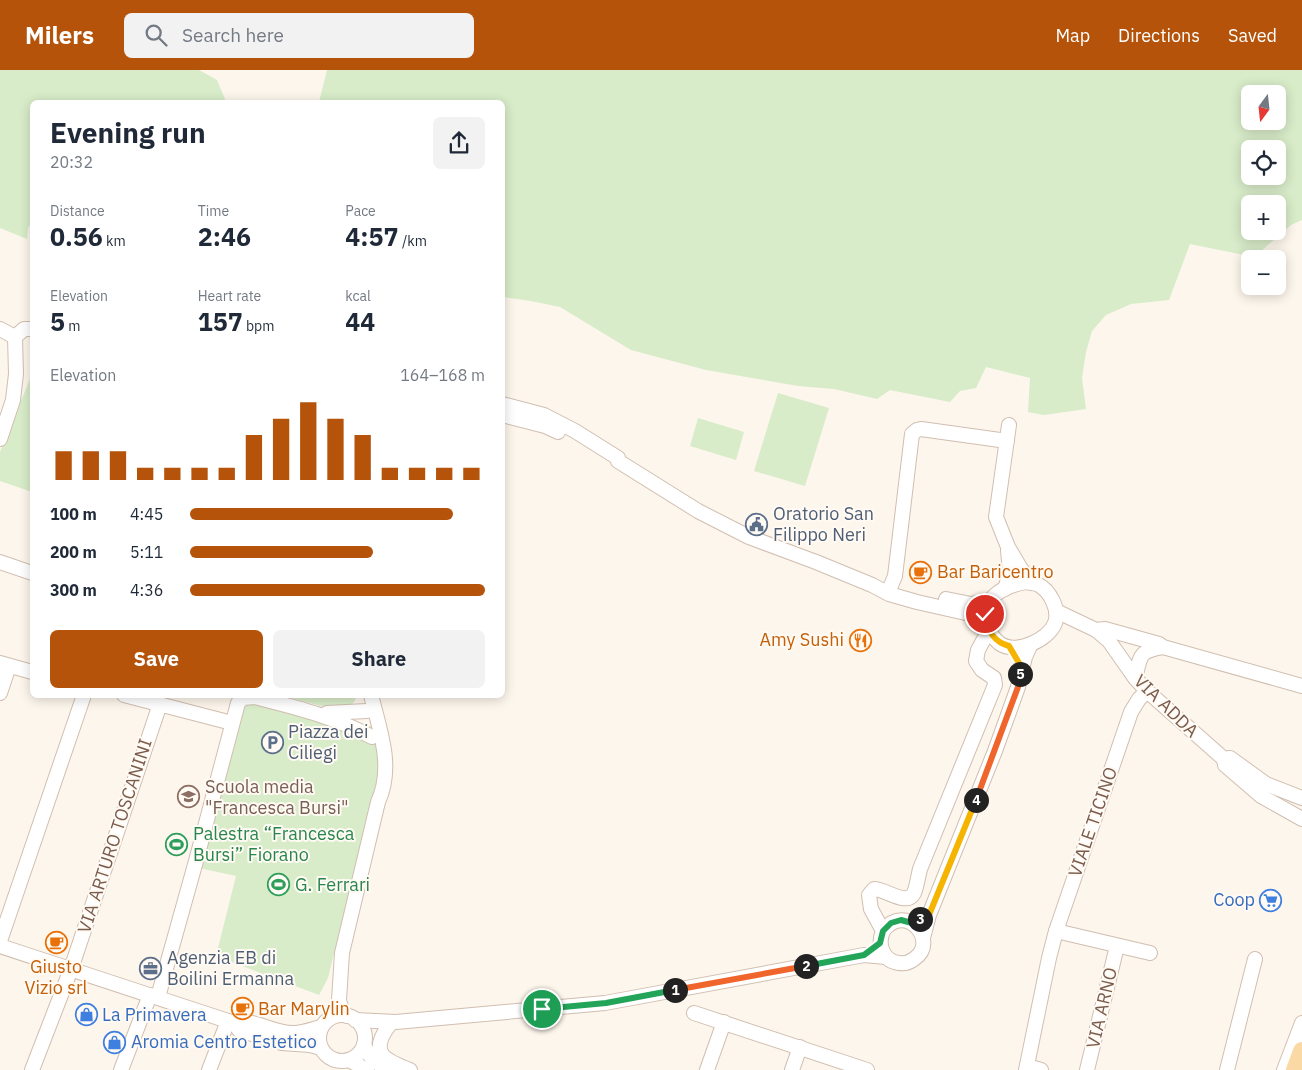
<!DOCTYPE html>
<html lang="en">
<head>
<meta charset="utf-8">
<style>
	:root { --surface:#fff; --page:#f2f2f3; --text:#1f2937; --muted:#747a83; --accent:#b45309 }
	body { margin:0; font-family:"IBM Plex Sans",sans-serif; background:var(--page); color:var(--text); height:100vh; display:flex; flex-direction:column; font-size:19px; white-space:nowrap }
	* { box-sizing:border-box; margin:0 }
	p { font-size:16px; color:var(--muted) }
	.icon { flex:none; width:28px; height:28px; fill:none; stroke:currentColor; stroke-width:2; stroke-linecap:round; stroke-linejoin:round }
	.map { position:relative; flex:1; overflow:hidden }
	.panel { position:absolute; left:30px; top:30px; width:475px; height:598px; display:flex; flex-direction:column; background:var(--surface); border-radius:8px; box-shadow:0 2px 12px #0003 }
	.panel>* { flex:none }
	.needle { width:32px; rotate:195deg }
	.buttons { position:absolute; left:1241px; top:15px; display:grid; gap:10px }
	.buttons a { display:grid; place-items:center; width:45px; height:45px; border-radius:8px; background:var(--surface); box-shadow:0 2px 12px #0003; font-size:25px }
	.pin { position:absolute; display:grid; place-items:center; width:42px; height:42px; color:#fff; margin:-21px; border:2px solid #fff; border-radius:50%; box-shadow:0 1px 5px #0007 }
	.km { position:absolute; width:25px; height:25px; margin:-12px; border-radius:50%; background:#222; color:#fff; font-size:14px; line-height:25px; text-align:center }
	.round { display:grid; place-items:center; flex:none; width:52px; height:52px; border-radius:8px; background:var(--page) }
	.head { display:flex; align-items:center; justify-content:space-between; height:85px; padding:0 20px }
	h1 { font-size:28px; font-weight:700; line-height:38px }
	.stats { display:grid; grid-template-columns:repeat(3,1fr); gap:8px; height:85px; padding:5px 20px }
	.stats div { display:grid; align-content:center }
	.stats b { font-size:25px; font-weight:700 }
	.stats small { font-size:14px; font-weight:400 }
	.stats p { font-size:14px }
	.chart { height:140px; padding:10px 20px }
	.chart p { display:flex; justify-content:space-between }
	.chart svg { width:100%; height:90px; margin-top:5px; stroke:var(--accent); stroke-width:6 }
	.cta { display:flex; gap:10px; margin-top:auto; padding:10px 20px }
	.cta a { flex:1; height:58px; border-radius:8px; background:var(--accent); color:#fff; font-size:20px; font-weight:700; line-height:58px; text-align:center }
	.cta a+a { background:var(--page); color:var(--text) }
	ul { padding:0 20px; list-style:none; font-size:16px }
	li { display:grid; grid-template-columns:80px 60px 1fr; align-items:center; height:38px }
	li i { height:12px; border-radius:6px; background:var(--accent) }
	header { display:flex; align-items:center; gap:30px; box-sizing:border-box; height:70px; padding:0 25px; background:var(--accent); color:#fff }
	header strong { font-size:24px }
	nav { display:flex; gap:28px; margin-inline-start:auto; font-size:18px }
	.search { width:350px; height:45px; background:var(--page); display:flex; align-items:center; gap:12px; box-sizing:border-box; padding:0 18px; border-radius:8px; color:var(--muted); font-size:19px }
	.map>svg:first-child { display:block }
	.green { fill:#d8ecc9; fill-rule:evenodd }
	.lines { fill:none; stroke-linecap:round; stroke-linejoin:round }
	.minor-casing { stroke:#d1beb0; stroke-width:16 }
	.major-casing { stroke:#dad1cd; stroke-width:19 }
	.minor { stroke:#fff; stroke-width:14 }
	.major { stroke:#fbd9a5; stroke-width:18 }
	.split-1-casing { stroke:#fff; stroke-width:10 }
	.split-2-casing { stroke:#fff; stroke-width:10 }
	.split-3-casing { stroke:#fff; stroke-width:10 }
	.split-4-casing { stroke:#fff; stroke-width:10 }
	.split-5-casing { stroke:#fff; stroke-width:10 }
	.split-6-casing { stroke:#fff; stroke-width:10 }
	.split-1 { stroke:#22a559; stroke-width:6 }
	.split-2 { stroke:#f0652b; stroke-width:6 }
	.split-3 { stroke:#22a559; stroke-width:6 }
	.split-4 { stroke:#f5b400; stroke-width:6 }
	.split-5 { stroke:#f0652b; stroke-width:6 }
	.split-6 { stroke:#f5b400; stroke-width:6 }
	.labels { text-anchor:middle; stroke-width:4; stroke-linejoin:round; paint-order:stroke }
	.service-label { font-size:18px; fill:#4e5e75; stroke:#fffaf3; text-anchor:start }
	.food-label { font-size:18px; fill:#c56008; stroke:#fffaf3; text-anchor:start }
	.street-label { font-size:18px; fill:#7a5c4d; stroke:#fffaf3 }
	.education-label { font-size:18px; fill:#785e54; stroke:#fffaf3; text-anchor:start }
	.leisure-label { font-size:18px; fill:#27864d; stroke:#fffaf3; text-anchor:start }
	.shop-label { font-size:18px; fill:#366cbe; stroke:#fffaf3; text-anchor:start }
</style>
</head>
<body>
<header>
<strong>Milers</strong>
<div class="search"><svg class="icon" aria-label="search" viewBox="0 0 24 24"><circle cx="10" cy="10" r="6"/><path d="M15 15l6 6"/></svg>Search here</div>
<nav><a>Map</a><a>Directions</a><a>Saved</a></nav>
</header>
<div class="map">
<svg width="1302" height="1000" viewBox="0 0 1302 1000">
	<rect width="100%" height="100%" fill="#fdf6ec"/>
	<!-- green -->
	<g class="green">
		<polygon points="0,0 199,0 217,10 225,29 222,32 32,32 32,152 28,158 27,169 0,158"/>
		<path d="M327,0H1302V150L1291,155L1254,187L1190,174L1169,230L1131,234L1106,245L1092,261L1086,282L1082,308L1086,339L1044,345L1028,342L1030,308L986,297L976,318L960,321L950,332L890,320L877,329L834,319L798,316L706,300L631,280L560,237L531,231L503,227L502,32H319ZM1250,24H1278V51H1250ZM1250,79H1278V106H1250ZM1250,134H1278V161H1250Z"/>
		<polygon points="30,309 32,310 32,422 0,411 0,382"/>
		<polygon points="778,323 829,338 805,416 754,401"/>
		<polygon points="698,348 744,362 736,390 690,376"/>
		<polygon points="279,625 357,625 354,632 349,637 329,638"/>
		<polygon points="241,629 375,657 384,704 347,831 328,908 319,925 216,886 236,806 199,798"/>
	</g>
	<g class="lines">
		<defs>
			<g id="minor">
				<polyline points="0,259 15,267"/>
				<polyline points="502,334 544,345 575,361 618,388 618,391 698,441 749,467 816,492 872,515 889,524 917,532 970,544 986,552"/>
				<polyline points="502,345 545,356 558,362"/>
				<polyline points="1009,355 996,447 1008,477 1021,499 1033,513"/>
				<polyline points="0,369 13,330 16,304 15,267 24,259 32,259"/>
				<polyline points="0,492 32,503"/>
				<path d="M1026,512C1029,513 1034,513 1037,514C1050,520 1060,540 1055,553C1048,571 1015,585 999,573C992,567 987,558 986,550C983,526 1005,516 1026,512Z"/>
				<polyline points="890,518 895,506 912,364 917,360 921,359 1007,371"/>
				<polyline points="1005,519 1010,503 1008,480"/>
				<polyline points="946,529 971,534 988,532"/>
				<polyline points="1056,541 1096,560 1109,571 1135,608 1147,621 1224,689"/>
				<polyline points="1096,560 1105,559 1159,574 1163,577 1302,616"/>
				<polyline points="0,593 32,602"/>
				<path d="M1135,608C1141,586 1138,581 1163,577"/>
				<polyline points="0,623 9,596"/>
				<polyline points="124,625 232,653"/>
				<polyline points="327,643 367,641"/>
				<polyline points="1224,689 1225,695 1261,726 1302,749"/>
				<polyline points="1224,689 1230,688 1266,714 1302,728"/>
				<path d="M883,861C906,831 940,872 914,889C910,892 904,894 899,893C883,891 877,875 883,861L871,839L869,825L874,819C886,819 907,837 914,823C917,816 918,807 920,799L995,615L994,608L982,600L976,591L978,580L989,560"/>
				<polyline points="1056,861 1150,883"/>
				<polyline points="923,868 929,845 995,681 1018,617 1025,587 1031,574"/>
				<polyline points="0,871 84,625"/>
				<polyline points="0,876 228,951 234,953 239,960 282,973 310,975 321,978"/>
				<path d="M158,927L196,791L238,633L243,628L255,627C298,638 332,646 372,667"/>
				<polyline points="694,943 867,1000"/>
				<circle cx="342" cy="968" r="23"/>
				<path d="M347,946L342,941L339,930L342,883L378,732C394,697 380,661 371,625"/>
				<polyline points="355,950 396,952 605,933 864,885 886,887"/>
				<path d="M234,953C252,947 274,964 294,963C303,963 313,959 321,957"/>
				<path d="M390,954C368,983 384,990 410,1000"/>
				<path d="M364,975C368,986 378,995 389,1000"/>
				<polyline points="349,990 367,1000"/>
				<polyline points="1027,996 1041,1000"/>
				<polyline points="32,1000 71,899 160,634"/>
				<polyline points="121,1000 150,925"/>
				<polyline points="209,1000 228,951"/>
				<polyline points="707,1000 724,952"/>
				<polyline points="792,1000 800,977"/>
				<polyline points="1026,1000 1049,888 1056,861 1131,642 1139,629 1147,621"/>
				<polyline points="1087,1000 1117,876"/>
				<polyline points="1227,1000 1255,889"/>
				<polyline points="1284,1000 1302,953"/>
			</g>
			<polyline id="major" points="1295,1000 1302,981"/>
		</defs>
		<!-- minor casing -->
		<use href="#minor" class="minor-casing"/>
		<!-- major casing -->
		<use href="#major" class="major-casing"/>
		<!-- minor -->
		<use href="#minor" class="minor"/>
		<!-- major -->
		<use href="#major" class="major"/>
	</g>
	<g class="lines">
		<defs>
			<polyline id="split-1" points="542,939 606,933 675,920"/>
			<polyline id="split-2" points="675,920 806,896"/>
			<polyline id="split-3" points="806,896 864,885 880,873 883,861 891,853 901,850 912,853 920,849"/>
			<polyline id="split-4" points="920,849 929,845 976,730"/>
			<polyline id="split-5" points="976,730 1018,617 1020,604"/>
			<path id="split-6" d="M985,544C987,560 993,572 1009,576L1022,598L1020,604"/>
		</defs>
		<!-- split-1 casing -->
		<use href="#split-1" class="split-1-casing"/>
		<!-- split-2 casing -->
		<use href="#split-2" class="split-2-casing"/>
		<!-- split-3 casing -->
		<use href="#split-3" class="split-3-casing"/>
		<!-- split-4 casing -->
		<use href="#split-4" class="split-4-casing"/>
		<!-- split-5 casing -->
		<use href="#split-5" class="split-5-casing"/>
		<!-- split-6 casing -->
		<use href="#split-6" class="split-6-casing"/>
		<!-- split-1 -->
		<use href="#split-1" class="split-1"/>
		<!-- split-2 -->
		<use href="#split-2" class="split-2"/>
		<!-- split-3 -->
		<use href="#split-3" class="split-3"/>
		<!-- split-4 -->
		<use href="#split-4" class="split-4"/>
		<!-- split-5 -->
		<use href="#split-5" class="split-5"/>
		<!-- split-6 -->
		<use href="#split-6" class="split-6"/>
	</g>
	<!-- icons -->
	<defs>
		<symbol id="civic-ring" viewBox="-11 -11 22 22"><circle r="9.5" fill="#fffaf3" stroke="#5c6f8a" stroke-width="1.5"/><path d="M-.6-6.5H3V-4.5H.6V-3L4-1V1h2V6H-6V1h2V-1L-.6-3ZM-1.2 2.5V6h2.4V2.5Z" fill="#5c6f8a"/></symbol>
		<symbol id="cafe-ring" viewBox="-11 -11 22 22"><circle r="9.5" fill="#fffaf3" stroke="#e8710a" stroke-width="1.5"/><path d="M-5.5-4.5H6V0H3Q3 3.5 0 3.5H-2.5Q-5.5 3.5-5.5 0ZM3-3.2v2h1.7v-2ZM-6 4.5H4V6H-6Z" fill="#e8710a"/></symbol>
		<symbol id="restaurant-ring" viewBox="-11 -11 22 22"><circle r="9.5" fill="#fffaf3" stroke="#e8710a" stroke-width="1.5"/><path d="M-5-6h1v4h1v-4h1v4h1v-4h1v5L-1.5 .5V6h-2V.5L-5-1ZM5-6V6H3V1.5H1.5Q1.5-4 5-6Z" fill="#e8710a"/></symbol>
		<symbol id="parking-ring" viewBox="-11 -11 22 22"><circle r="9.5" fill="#fffaf3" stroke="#5c6f8a" stroke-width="1.5"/><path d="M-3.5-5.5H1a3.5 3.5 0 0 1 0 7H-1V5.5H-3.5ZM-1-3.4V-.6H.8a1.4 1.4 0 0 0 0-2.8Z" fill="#5c6f8a"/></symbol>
		<symbol id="school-ring" viewBox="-11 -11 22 22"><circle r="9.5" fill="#fffaf3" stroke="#8d6e63" stroke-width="1.5"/><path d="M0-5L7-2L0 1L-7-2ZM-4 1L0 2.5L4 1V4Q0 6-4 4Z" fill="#8d6e63"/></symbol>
		<symbol id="stadium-ring" viewBox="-11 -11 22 22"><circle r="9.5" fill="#fffaf3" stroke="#2e9e5b" stroke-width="1.5"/><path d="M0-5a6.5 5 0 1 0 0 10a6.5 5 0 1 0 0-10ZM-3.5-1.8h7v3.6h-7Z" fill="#2e9e5b"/></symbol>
		<symbol id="supermarket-ring" viewBox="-11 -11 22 22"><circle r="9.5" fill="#fffaf3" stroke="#3f7fe0" stroke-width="1.5"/><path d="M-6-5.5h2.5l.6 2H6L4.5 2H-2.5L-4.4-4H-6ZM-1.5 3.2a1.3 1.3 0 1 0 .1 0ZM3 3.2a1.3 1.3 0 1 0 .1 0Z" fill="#3f7fe0"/></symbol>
		<symbol id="office-ring" viewBox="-11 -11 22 22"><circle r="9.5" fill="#fffaf3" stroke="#5c6f8a" stroke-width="1.5"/><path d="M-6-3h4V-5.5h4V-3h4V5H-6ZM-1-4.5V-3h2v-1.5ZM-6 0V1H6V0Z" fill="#5c6f8a"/></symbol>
		<symbol id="shop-ring" viewBox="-11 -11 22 22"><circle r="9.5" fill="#fffaf3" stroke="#3f7fe0" stroke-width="1.5"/><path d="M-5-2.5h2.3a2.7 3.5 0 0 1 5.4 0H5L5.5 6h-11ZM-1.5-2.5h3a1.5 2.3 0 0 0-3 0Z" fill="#3f7fe0"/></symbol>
	</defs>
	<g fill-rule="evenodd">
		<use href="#civic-ring" x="744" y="442" width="25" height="25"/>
		<use href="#cafe-ring" x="908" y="490" width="25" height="25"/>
		<use href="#restaurant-ring" x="848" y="558" width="25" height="25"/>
		<use href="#parking-ring" x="260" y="660" width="25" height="25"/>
		<use href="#school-ring" x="176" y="714" width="25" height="25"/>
		<use href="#stadium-ring" x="164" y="762" width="25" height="25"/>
		<use href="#stadium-ring" x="266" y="802" width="25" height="25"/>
		<use href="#supermarket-ring" x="1258" y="818" width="25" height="25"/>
		<use href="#cafe-ring" x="44" y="860" width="25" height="25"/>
		<use href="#office-ring" x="138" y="886" width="25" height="25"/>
		<use href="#cafe-ring" x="230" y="926" width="25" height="25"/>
		<use href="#shop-ring" x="74" y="932" width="25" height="25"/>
		<use href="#shop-ring" x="102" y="960" width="25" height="25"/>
	</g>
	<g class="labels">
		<!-- service labels -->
		<g class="service-label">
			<text x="773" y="450">Oratorio San<tspan x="773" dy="21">Filippo Neri</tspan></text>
			<text x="288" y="668">Piazza dei<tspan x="288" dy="21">Ciliegi</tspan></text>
			<text x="167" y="894">Agenzia EB di<tspan x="167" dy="21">Boilini Ermanna</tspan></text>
		</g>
		<!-- food labels -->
		<g class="food-label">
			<text x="937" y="508">Bar Baricentro</text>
			<text x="844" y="576" text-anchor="end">Amy Sushi</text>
			<text x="56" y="903" text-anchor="middle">Giusto<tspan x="56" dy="21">Vizio srl</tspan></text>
			<text x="258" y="945">Bar Marylin</text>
		</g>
		<!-- street labels -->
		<g class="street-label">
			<text transform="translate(1166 636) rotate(44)" y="6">VIA ADDA</text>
			<text transform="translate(1093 752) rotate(-71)" y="6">VIALE TICINO</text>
			<text transform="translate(115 766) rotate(-72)" y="6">VIA ARTURO TOSCANINI</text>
			<text transform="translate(1102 938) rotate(-77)" y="6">VIA ARNO</text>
		</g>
		<!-- education labels -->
		<g class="education-label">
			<text x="205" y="723">Scuola media<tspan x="205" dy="21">"Francesca Bursi"</tspan></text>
		</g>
		<!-- leisure labels -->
		<g class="leisure-label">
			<text x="193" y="770">Palestra “Francesca<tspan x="193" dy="21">Bursi” Fiorano</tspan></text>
			<text x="295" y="821">G. Ferrari</text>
		</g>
		<!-- shop labels -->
		<g class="shop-label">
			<text x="1255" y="836" text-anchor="end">Coop</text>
			<text x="102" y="951">La Primavera</text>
			<text x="131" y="978">Aromia Centro Estetico</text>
		</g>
	</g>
</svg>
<div class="buttons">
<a><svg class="needle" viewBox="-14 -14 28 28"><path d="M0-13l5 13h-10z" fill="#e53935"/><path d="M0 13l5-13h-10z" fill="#747a83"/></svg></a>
<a><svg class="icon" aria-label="locate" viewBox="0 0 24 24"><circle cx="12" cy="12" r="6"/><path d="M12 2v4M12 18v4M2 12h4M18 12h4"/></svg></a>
<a>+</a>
<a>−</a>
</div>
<div class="pin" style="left:542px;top:939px;background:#1e9e55"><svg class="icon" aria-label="arrive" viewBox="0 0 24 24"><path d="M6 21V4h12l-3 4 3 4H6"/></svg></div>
<div class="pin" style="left:985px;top:544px;background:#d93025"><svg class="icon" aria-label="check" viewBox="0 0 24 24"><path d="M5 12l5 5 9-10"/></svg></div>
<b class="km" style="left:675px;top:920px">1</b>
<b class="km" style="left:806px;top:896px">2</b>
<b class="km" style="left:920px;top:849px">3</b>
<b class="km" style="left:976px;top:730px">4</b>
<b class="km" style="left:1020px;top:604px">5</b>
<section class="panel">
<div class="head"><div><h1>Evening run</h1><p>20:32</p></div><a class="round"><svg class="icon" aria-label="share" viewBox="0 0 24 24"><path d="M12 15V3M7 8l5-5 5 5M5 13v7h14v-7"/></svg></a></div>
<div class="stats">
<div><p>Distance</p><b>0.56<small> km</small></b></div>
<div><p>Time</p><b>2:46</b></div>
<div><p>Pace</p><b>4:57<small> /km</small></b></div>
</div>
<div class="stats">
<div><p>Elevation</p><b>5<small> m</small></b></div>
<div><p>Heart rate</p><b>157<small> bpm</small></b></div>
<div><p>kcal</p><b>44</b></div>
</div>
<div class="chart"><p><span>Elevation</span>164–168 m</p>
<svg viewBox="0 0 160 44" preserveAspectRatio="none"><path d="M5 44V30M15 44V30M25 44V30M35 44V38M45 44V38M55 44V38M65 44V38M75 44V22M85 44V14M95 44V6M105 44V14M115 44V22M125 44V38M135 44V38M145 44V38M155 44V38"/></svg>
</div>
<ul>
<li><b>100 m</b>4:45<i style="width:89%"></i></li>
<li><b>200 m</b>5:11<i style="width:62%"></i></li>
<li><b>300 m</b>4:36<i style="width:100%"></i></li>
</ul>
<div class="cta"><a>Save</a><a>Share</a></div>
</section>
</div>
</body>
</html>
